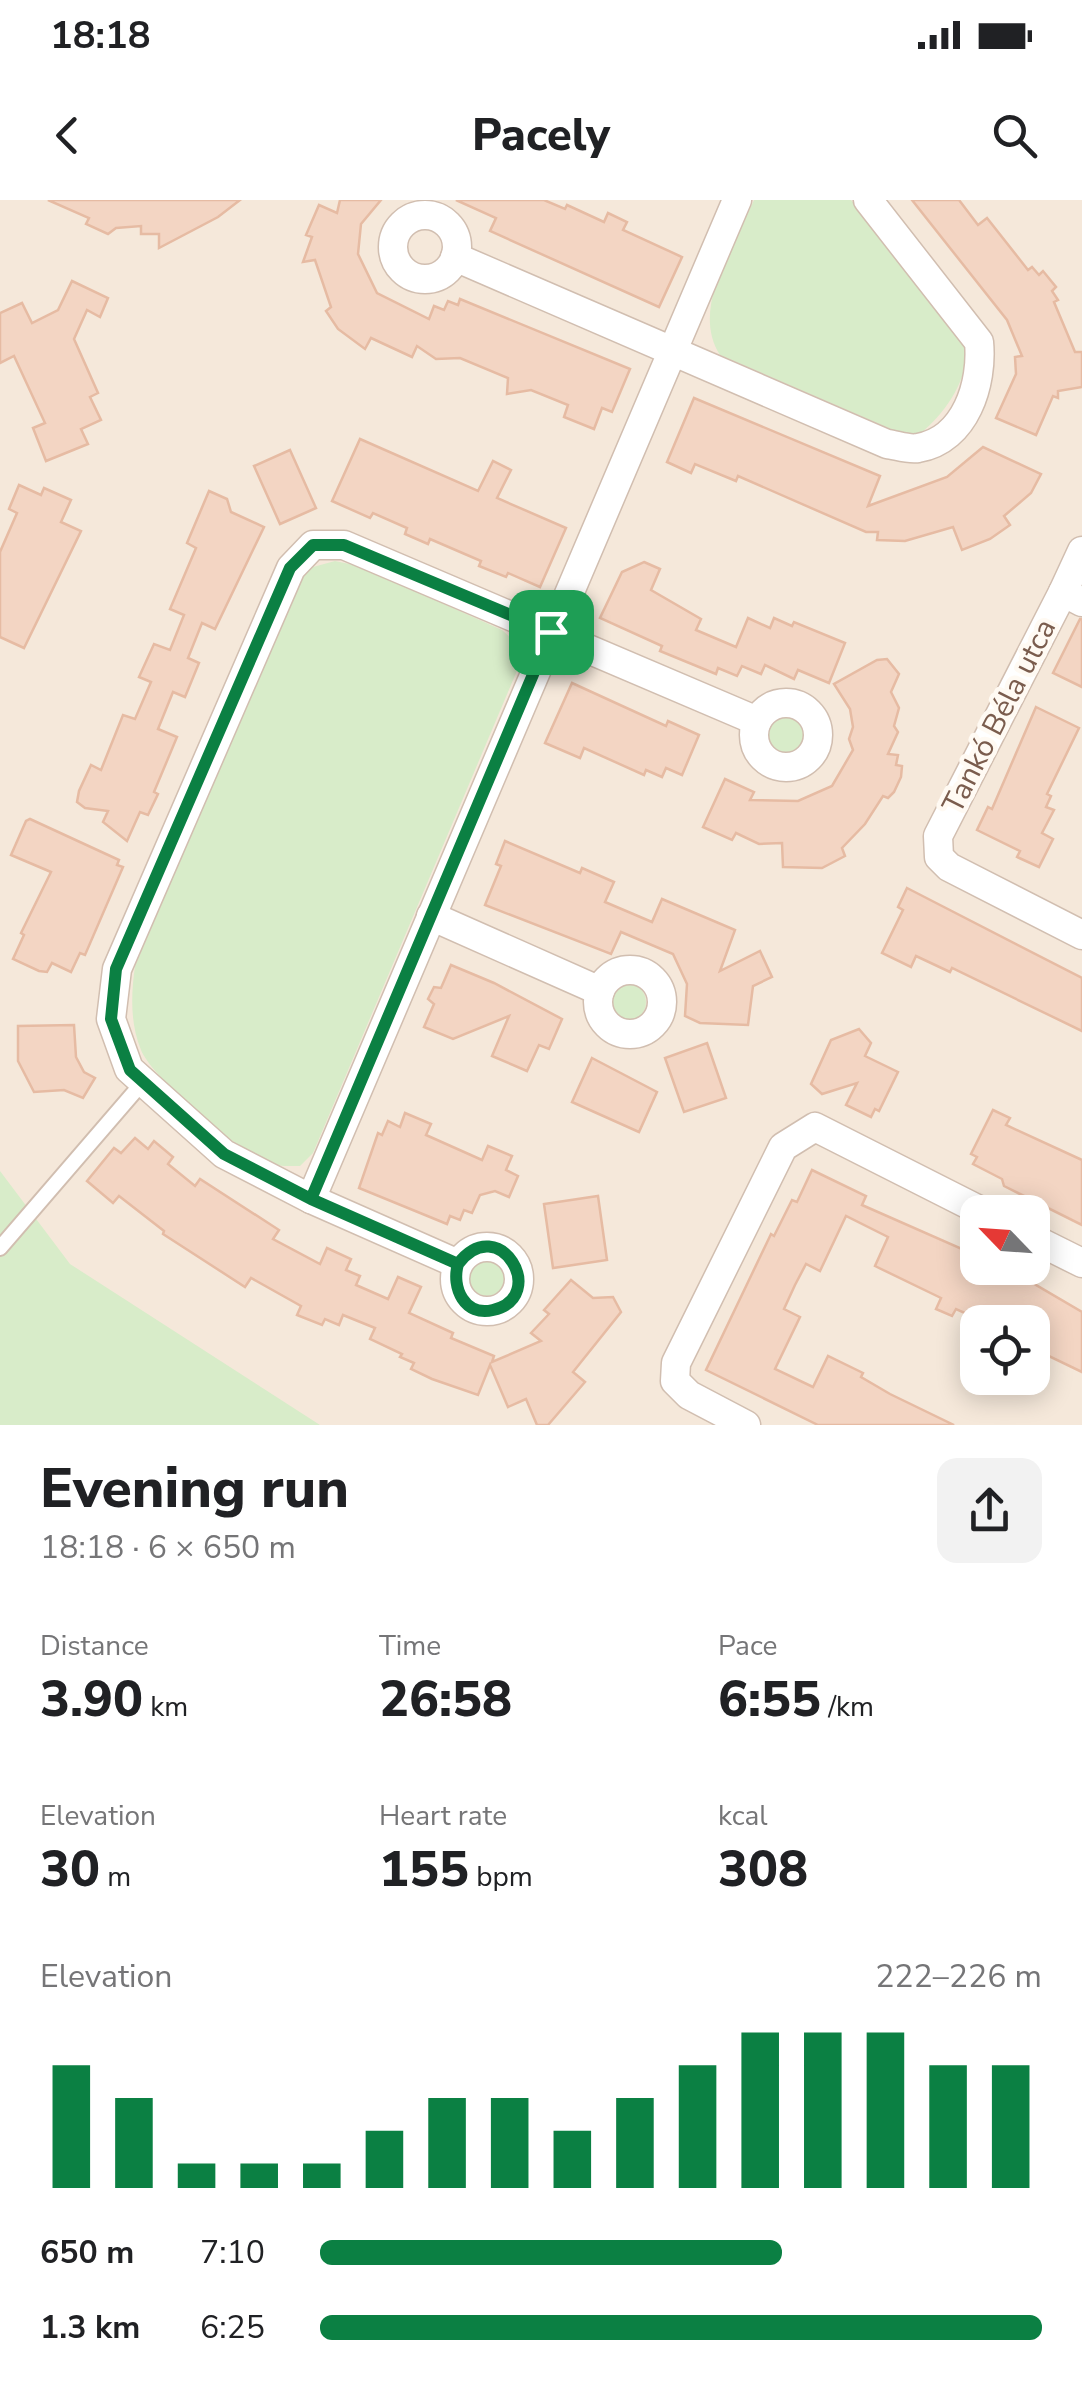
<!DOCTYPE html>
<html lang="en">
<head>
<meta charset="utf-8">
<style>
	:root { --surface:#fff; --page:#f2f2f2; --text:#202124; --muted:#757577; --accent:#0b8043 }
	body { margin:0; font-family:"Nunito Sans",sans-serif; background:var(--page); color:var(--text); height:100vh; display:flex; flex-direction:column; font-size:38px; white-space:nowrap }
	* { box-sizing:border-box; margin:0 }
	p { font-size:32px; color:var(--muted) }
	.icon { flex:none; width:55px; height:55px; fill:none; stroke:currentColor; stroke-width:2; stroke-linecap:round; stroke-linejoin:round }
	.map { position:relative; height:1225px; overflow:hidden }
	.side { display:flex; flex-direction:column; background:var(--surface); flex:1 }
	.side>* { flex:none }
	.needle { width:65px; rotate:295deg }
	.tools { position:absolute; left:960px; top:995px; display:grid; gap:20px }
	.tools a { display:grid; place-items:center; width:90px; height:90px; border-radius:20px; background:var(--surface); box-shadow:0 5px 25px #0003; font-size:50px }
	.pin { position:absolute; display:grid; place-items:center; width:85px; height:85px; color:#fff; margin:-42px; border-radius:20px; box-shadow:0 5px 15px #0006 }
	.round { display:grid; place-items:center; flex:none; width:105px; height:105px; border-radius:20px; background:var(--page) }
	.overview { display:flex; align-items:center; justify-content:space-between; height:170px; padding:0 40px }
	h1 { font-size:55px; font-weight:800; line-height:75px }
	.metrics { display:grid; grid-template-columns:repeat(3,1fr); gap:15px; height:170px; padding:10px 40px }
	.metrics div { display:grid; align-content:center }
	.metrics b { font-size:50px; font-weight:800 }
	.metrics small { font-size:28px; font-weight:400 }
	.metrics p { font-size:28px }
	.chart { height:280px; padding:20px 40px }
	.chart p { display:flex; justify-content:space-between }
	.chart svg { width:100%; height:180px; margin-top:10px; stroke:var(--accent); stroke-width:6 }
	ul { padding:0 40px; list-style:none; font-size:32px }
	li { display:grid; grid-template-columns:160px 120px 1fr; align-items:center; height:75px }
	li i { height:25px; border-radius:12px; background:var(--accent) }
	.status { display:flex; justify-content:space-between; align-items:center; height:70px; padding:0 50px; background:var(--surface); direction:ltr }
	.status svg { height:28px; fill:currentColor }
	header { display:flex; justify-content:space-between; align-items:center; height:130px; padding:0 40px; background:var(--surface); font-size:45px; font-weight:800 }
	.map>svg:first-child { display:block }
	.residential { fill:#f5e8da; fill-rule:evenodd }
	.green { fill:#d8ecc9 }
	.building { fill:#f3d5c3; stroke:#e6bba3; stroke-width:2.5 }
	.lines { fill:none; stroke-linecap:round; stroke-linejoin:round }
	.lane-casing { stroke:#d1beb0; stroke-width:18 }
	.street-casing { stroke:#d1beb0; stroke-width:31 }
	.lane { stroke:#fff; stroke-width:14 }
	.street { stroke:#fff; stroke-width:28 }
	.route-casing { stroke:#fff; stroke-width:20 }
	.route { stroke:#0b8043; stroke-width:12 }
	.labels { text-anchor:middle; stroke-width:9; stroke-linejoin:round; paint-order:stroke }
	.street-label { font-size:30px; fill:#7a5c4d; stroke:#fffaf3 }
</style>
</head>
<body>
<div class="status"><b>18:18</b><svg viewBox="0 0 49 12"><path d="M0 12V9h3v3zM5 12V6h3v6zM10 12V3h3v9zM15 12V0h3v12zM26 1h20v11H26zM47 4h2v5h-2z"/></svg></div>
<header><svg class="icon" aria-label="back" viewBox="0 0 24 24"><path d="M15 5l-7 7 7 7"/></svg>Pacely<svg class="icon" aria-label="search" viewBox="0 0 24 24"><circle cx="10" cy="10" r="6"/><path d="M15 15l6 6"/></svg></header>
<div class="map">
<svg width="1082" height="1225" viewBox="0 0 1082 1225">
	<rect width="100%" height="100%" fill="#fdf6ec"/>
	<!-- residential -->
	<path class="residential" d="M0,0H1082V1225H177L0,985ZM978,1012H1032V1068H978ZM978,1122H1032V1178H978Z"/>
	<!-- green -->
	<g class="green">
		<path d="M754,0H851L964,139C974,173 946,213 921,233H900L720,155C690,109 734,45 754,0Z"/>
		<path d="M335,361L359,366L502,430L512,439L519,466L313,953L300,966C289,966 279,967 269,963C240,953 152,878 141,850C130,823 131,795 135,766L298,382L313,367Z"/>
		<circle cx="786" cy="534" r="19"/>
		<circle cx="627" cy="802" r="19"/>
		<polygon points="0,971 70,1064 320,1225 0,1225"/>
		<circle cx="487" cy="1077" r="19"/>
	</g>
	<!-- building -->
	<g class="building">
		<polygon points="48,0 240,0 218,17 159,48 159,34 141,34 141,26 116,28 108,34 86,24 89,18"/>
		<polygon points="340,0 381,0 361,24 358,54 377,93 429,119 434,106 444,110 448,101 458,105 460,99 630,169 612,212 602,208 594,229 564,217 568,205 531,190 507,194 508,178 460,158 436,159 417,146 412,157 371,138 365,149 338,129 326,111 331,107 315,60 303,62 312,37 306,35 319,5 337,13"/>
		<polygon points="456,0 544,0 565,9 567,5 604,22 608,13 627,22 623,30 682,57 659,107 490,31 496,18"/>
		<polygon points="912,0 959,0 978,25 987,18 1028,70 1032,67 1039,75 1043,71 1056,87 1052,91 1058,100 1054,102 1075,152 1082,152 1082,187 1058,191 1058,198 1053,196 1036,235 996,218 1016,174 1015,157 1022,156 1007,120"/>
		<polygon points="72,81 108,98 100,117 87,110 74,139 98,193 90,197 101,220 81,229 88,244 46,261 33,228 45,223 14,156 0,163 0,113 22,103 32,123 58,110"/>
		<polygon points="694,198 880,276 868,306 947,277 983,247 1041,274 1031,293 1004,316 1010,325 990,339 962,350 953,327 905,341 877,340 878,332 866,332 738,276 736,281 695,264 691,273 667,262"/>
		<polygon points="360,239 478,291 493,261 511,270 497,298 566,328 540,387 508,373 506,377 479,366 481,361 430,339 428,344 405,334 407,328 373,313 370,318 332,301"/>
		<polygon points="290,250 316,308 280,324 254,266"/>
		<polygon points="19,285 41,295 44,288 71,300 61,322 81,331 24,448 0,437 0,352 17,313 9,309"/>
		<polygon points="209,291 227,299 231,312 264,327 215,429 202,423 188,458 199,463 185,497 173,492 158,529 177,537 154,592 158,594 148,615 140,612 127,641 103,622 108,611 85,608 77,602 79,591 91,565 101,570 123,515 135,519 151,482 139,477 154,444 170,450 184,415 170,409 196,348 187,343"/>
		<polygon points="644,362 660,369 651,390 701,419 696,430 736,447 748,418 770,428 774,418 792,426 794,422 845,443 829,483 798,470 794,479 765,465 761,474 742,466 737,476 718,468 716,474 660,451 662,446 600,418 622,372"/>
		<polygon points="1080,419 1082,419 1082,487 1053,473"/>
		<polygon points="887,459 899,474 891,492 899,508 894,526 898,532 888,554 898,555 896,565 902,566 901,577 894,592 888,598 883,596 865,624 842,648 845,656 822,668 783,667 782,643 759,644 736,633 732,640 703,627 725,579 754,592 750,600 798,601 832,586 853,550 849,539 853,527 850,509 834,484 877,460"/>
		<polygon points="572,483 666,526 668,521 699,535 682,575 666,568 662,577 646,570 644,575 584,548 580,558 545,543"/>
		<polygon points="1036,507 1079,528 1047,594 1051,596 1046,607 1054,610 1042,633 1053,639 1039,667 1017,657 1020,651 977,630 988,607 992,609"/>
		<polygon points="30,619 119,660 117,665 123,667 85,755 80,753 71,772 52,763 47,772 39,771 13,759 24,735 21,733 51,672 11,655 26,621"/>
		<polygon points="505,641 580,673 582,668 614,682 605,702 652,722 662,699 735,730 720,771 760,751 772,777 753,786 748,825 700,823 685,816 687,784 673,754 621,732 611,754 485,705 501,666 496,664"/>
		<polygon points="907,688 1082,778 1082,831 952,768 950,772 916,756 911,767 882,753 903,710 898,707"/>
		<polygon points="451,765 494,783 562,819 549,849 539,845 527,871 492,856 509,816 453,839 424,827 434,804 428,799 434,787 441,788"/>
		<polygon points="74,825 76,857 84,872 95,878 83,898 64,890 34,892 18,861 18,826"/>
		<polygon points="859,829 871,843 865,856 898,872 879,911 875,909 871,917 846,905 857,883 822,894 811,884 831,840"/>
		<polygon points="707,843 726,898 684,912 665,858"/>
		<polygon points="592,858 657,892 639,932 572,902"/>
		<polygon points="993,910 1010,918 1006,925 1082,960 1082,1025 1004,986 1002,979 973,964 977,957 971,954"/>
		<polygon points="405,913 431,924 426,935 482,960 488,946 512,956 506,970 518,976 509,997 495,991 480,995 472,1013 464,1010 460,1020 450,1016 447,1024 359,988 378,933 382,935 388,921 400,927"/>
		<polygon points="135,938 148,949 154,941 173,957 168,964 195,986 200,979 279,1030 273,1039 320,1064 327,1048 351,1059 346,1070 360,1076 356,1085 388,1099 398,1077 421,1087 409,1113 453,1133 451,1138 494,1156 492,1162 541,1141 531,1133 549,1114 544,1110 571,1080 593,1098 613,1097 621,1112 573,1172 585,1182 548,1225 537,1225 526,1199 508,1207 490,1165 478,1195 432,1179 411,1169 414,1163 400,1157 402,1154 370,1139 375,1128 343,1115 339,1125 325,1119 322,1125 297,1115 301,1106 251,1078 245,1087 163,1034 164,1031 119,996 113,1003 87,981 114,948 121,953"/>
		<polygon points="812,970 866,996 862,1005 978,1056 978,1068 1007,1068 1082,1112 1082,1172 1032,1148 1032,1122 985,1122 956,1109 952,1116 936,1109 941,1098 875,1066 888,1037 846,1016 820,1071 806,1064 795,1085 784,1109 800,1117 775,1169 813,1187 828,1156 863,1173 861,1177 890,1194 954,1225 818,1225 706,1170 771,1034 774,1036 792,1000 797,1002"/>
		<polygon points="598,996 607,1060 553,1068 544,1004"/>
	</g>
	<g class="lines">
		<defs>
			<polyline id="lane" points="0,1048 143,882"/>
			<g id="street">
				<circle cx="425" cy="47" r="32"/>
				<path d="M455,57L887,244C896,245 909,250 918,248C966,240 983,183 979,142L868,0"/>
				<polyline points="1063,392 1082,351"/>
				<polyline points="1082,402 1063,392 938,636 939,657 949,667 1082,735"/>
				<circle cx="786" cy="535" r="32"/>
				<polyline points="431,716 600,791"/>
				<circle cx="630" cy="802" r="32"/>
				<polyline points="311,999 737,0"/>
				<polyline points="1032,1038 1082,1063"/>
				<circle cx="487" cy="1079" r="32"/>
				<polyline points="458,1064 311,999 224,954 129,869 111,819 117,769 291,368 313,345 344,345 757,521"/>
				<polyline points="746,1225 689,1195 675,1181 676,1163 783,947 815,927 983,1012"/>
			</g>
		</defs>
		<!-- lane casing -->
		<use href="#lane" class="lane-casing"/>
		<!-- street casing -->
		<use href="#street" class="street-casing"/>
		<!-- lane -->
		<use href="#lane" class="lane"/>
		<!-- street -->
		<use href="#street" class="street"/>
	</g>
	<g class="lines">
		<defs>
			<path id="route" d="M551,432L344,345H313L290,368L116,769L111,819L130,870L224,954L311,999L458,1064C451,1088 465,1117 493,1110C550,1097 499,1010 458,1064L311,999L551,432"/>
		</defs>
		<!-- route casing -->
		<use href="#route" class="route-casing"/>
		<!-- route -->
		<use href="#route" class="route"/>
	</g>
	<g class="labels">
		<!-- street labels -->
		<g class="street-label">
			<text transform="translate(999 516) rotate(-63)" y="10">Tankó Béla utca</text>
		</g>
	</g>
</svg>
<div class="tools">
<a><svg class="needle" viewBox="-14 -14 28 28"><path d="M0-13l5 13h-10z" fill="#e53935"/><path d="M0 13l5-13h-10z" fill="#757577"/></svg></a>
<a><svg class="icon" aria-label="locate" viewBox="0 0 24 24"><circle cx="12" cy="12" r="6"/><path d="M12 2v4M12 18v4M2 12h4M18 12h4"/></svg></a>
</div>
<div class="pin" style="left:551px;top:432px;background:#1e9e55"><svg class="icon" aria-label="arrive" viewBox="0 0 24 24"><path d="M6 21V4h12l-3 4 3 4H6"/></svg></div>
</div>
<section class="side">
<div class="overview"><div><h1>Evening run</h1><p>18:18 · 6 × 650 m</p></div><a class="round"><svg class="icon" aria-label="share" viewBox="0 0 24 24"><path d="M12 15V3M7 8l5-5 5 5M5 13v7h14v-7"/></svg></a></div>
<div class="metrics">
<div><p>Distance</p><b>3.90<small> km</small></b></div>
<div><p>Time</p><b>26:58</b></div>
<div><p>Pace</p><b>6:55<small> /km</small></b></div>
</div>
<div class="metrics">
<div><p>Elevation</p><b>30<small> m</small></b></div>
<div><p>Heart rate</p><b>155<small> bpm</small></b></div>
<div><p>kcal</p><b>308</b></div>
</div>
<div class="chart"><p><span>Elevation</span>222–226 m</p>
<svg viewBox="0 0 160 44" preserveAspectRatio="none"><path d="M5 44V14M15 44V22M25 44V38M35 44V38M45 44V38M55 44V30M65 44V22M75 44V22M85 44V30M95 44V22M105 44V14M115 44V6M125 44V6M135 44V6M145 44V14M155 44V14"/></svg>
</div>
<ul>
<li><b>650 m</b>7:10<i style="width:64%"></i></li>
<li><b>1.3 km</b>6:25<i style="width:100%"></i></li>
</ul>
</section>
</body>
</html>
